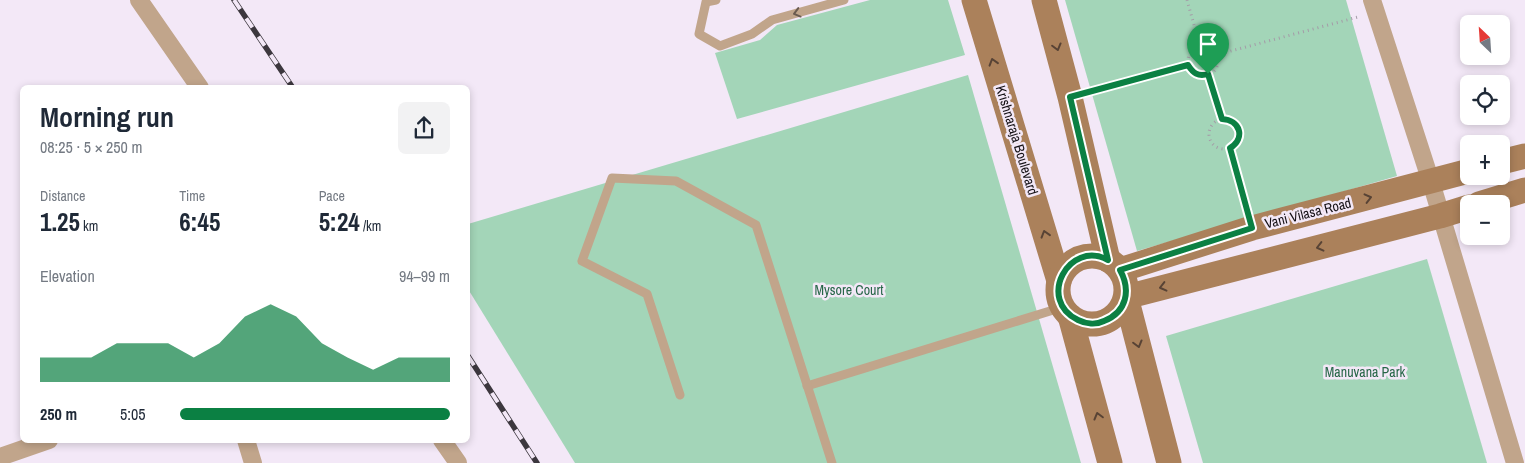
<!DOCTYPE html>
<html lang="en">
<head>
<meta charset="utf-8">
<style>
	:root { --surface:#fff; --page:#f2f2f3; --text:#1f2937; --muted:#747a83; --accent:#0b8043 }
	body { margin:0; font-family:"Archivo Narrow",sans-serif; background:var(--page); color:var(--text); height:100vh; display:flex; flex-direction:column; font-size:19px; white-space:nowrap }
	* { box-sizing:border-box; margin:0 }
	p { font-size:16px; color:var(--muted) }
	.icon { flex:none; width:28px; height:28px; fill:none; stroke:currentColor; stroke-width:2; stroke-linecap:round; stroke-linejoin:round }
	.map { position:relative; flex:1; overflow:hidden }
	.sheet { position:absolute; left:20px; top:85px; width:450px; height:358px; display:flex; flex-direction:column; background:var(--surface); border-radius:8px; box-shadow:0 2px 8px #0003 }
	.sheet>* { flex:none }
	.needle { width:32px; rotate:335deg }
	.fabs { position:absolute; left:1460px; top:15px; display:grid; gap:10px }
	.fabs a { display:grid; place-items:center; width:50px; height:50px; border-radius:8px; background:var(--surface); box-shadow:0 2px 8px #0003; font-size:25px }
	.pin { position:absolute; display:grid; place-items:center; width:42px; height:42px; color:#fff; margin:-51px -21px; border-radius:50% 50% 50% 0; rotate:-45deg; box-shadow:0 0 5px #0007 }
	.pin .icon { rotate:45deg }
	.round { display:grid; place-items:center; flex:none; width:52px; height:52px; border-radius:8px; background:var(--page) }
	.overview { display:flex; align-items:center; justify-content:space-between; height:85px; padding:0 20px }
	h1 { font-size:28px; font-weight:700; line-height:38px }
	.metrics { display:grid; grid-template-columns:repeat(3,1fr); gap:8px; height:85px; padding:5px 20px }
	.metrics div { display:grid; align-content:center }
	.metrics b { font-size:25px; font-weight:700 }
	.metrics small { font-size:14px; font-weight:400 }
	.metrics p { font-size:14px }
	.chart { height:140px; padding:10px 20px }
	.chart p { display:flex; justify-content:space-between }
	.chart svg { width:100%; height:90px; margin-top:5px; fill:var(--accent); opacity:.7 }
	ul { padding:0 20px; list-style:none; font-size:16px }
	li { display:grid; grid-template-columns:80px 60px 1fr; align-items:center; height:38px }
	li i { height:12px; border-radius:6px; background:var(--accent) }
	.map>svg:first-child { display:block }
	.green { fill:#a3d5b8 }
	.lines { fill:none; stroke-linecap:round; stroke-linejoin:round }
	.path { stroke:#a49ba7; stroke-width:3; stroke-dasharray:1 4; stroke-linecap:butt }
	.lane { stroke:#c1a58b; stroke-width:9 }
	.street { stroke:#c1a58b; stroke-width:18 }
	.secondary { stroke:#ab815b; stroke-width:25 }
	.rail-casing { stroke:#3c373e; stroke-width:5.5 }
	.rail { stroke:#f3e8f7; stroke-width:4; stroke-dasharray:11; stroke-linecap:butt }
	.oneway { stroke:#6b5b50 }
	.oneway2 { stroke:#584335 }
	.route-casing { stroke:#fff; stroke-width:10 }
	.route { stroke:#0b8043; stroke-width:6 }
	.labels { text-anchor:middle; stroke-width:5; stroke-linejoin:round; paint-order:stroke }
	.street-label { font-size:14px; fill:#151116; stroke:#f3e8f7 }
	.park-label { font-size:14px; fill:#266647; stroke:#f3e8f7 }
</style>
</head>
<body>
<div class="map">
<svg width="1525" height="463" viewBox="0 0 1525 463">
	<rect width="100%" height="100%" fill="#f3e8f7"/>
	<!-- green -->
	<g class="green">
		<polygon points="870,0 948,0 965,55 737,119 715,53 760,40 777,25"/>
		<polygon points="1065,0 1346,0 1397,176 1137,251"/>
		<polygon points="968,75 1081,463 575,463 468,289 468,224"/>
		<polygon points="1427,259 1487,463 1203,463 1166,336"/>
	</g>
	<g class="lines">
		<!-- path -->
		<g class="path">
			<polyline points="1187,0 1200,46"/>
			<circle cx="1203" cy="61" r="15"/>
			<polyline points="1216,55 1358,17"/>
			<polyline points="1208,74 1222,119"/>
			<polyline points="1092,91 1188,65"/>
			<circle cx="1224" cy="134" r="15"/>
			<polyline points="1230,148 1245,205"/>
		</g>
		<!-- lane -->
		<g class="lane">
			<polyline points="716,0 706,2 699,34 720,46 752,34 772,20 844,0"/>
			<polyline points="807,386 1063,307"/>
			<polyline points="680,395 647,294 582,261 612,178 676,181 756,225 832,463"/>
		</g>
		<!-- street -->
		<g class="street">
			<polyline points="139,0 200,88"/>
			<polyline points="1372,0 1431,182 1515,463"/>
			<polyline points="246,440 253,463"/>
			<polyline points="442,440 458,463"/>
			<polyline points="0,457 49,440"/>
		</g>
		<!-- secondary -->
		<g class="secondary">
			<polyline points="974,0 1059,281"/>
			<polyline points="1044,0 1070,97 1108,260"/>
			<polyline points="1501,162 1525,156"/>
			<polyline points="1479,204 1525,190"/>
			<circle cx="1092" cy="290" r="34"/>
			<polyline points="1120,270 1252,228 1469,171"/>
			<polyline points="1070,316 1110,463"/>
			<polyline points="1169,463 1126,297 1440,216 1469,207"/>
		</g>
		<defs>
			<g id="rail">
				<polyline points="234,0 293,88"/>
				<polyline points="468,356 537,463"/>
			</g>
		</defs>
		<!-- rail casing -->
		<use href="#rail" class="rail-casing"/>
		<!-- rail -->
		<use href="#rail" class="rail"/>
	</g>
	<!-- one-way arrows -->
	<defs><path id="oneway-chevron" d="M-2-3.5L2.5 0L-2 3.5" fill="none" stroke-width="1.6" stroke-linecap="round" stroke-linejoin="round" transform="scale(1.25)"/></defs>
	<use class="oneway" href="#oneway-chevron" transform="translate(797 13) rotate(165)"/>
	<g class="oneway2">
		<use href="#oneway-chevron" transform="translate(1057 47) rotate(75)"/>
		<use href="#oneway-chevron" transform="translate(993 62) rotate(-107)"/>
		<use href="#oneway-chevron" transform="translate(1368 198) rotate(-14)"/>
		<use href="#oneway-chevron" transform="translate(1045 234) rotate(-107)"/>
		<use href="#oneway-chevron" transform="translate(1320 247) rotate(166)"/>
		<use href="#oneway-chevron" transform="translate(1163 287) rotate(166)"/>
		<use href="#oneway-chevron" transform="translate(1138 344) rotate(75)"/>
		<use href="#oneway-chevron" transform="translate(1098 416) rotate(-105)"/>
	</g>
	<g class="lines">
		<defs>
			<path id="route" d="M1188,65C1193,73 1198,77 1208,74L1222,119C1240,120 1246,138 1230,148L1252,228L1120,270C1131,290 1127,312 1104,321C1096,325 1086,324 1078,320C1036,300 1069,239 1108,260L1070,97Z"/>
		</defs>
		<!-- route casing -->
		<use href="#route" class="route-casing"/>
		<!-- route -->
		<use href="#route" class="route"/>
	</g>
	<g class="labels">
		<!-- street labels -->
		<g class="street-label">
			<text transform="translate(1017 140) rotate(73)" y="5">Krishnaraja Boulevard</text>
			<text transform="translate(1308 213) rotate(-14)" y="5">Vani Vilasa Road</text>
		</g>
		<!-- park labels -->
		<g class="park-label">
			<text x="849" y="295">Mysore Court</text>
			<text x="1365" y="377">Manuvana Park</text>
		</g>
	</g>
</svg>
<div class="fabs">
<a><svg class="needle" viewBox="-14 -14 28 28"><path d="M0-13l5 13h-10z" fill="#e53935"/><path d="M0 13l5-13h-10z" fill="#747a83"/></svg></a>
<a><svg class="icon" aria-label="locate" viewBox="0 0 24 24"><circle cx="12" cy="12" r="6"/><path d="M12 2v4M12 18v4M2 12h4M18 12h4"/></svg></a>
<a>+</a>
<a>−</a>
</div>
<div class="pin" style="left:1208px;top:74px;background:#1e9e55"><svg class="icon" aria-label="arrive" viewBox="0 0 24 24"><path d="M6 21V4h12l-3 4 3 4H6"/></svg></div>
<section class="sheet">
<div class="overview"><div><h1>Morning run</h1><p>08:25 · 5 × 250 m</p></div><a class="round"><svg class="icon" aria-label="share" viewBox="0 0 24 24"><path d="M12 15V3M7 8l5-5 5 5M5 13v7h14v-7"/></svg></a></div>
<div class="metrics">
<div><p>Distance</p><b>1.25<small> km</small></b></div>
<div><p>Time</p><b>6:45</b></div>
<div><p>Pace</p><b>5:24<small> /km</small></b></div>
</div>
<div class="chart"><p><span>Elevation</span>94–99 m</p>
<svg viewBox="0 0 160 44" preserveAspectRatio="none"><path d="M0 44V32L10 32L20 32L30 25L40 25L50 25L60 32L70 25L80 12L90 6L100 12L110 25L120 32L130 38L140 32L150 32L160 32V44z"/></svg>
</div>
<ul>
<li><b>250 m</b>5:05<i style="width:100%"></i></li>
</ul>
</section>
</div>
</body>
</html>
